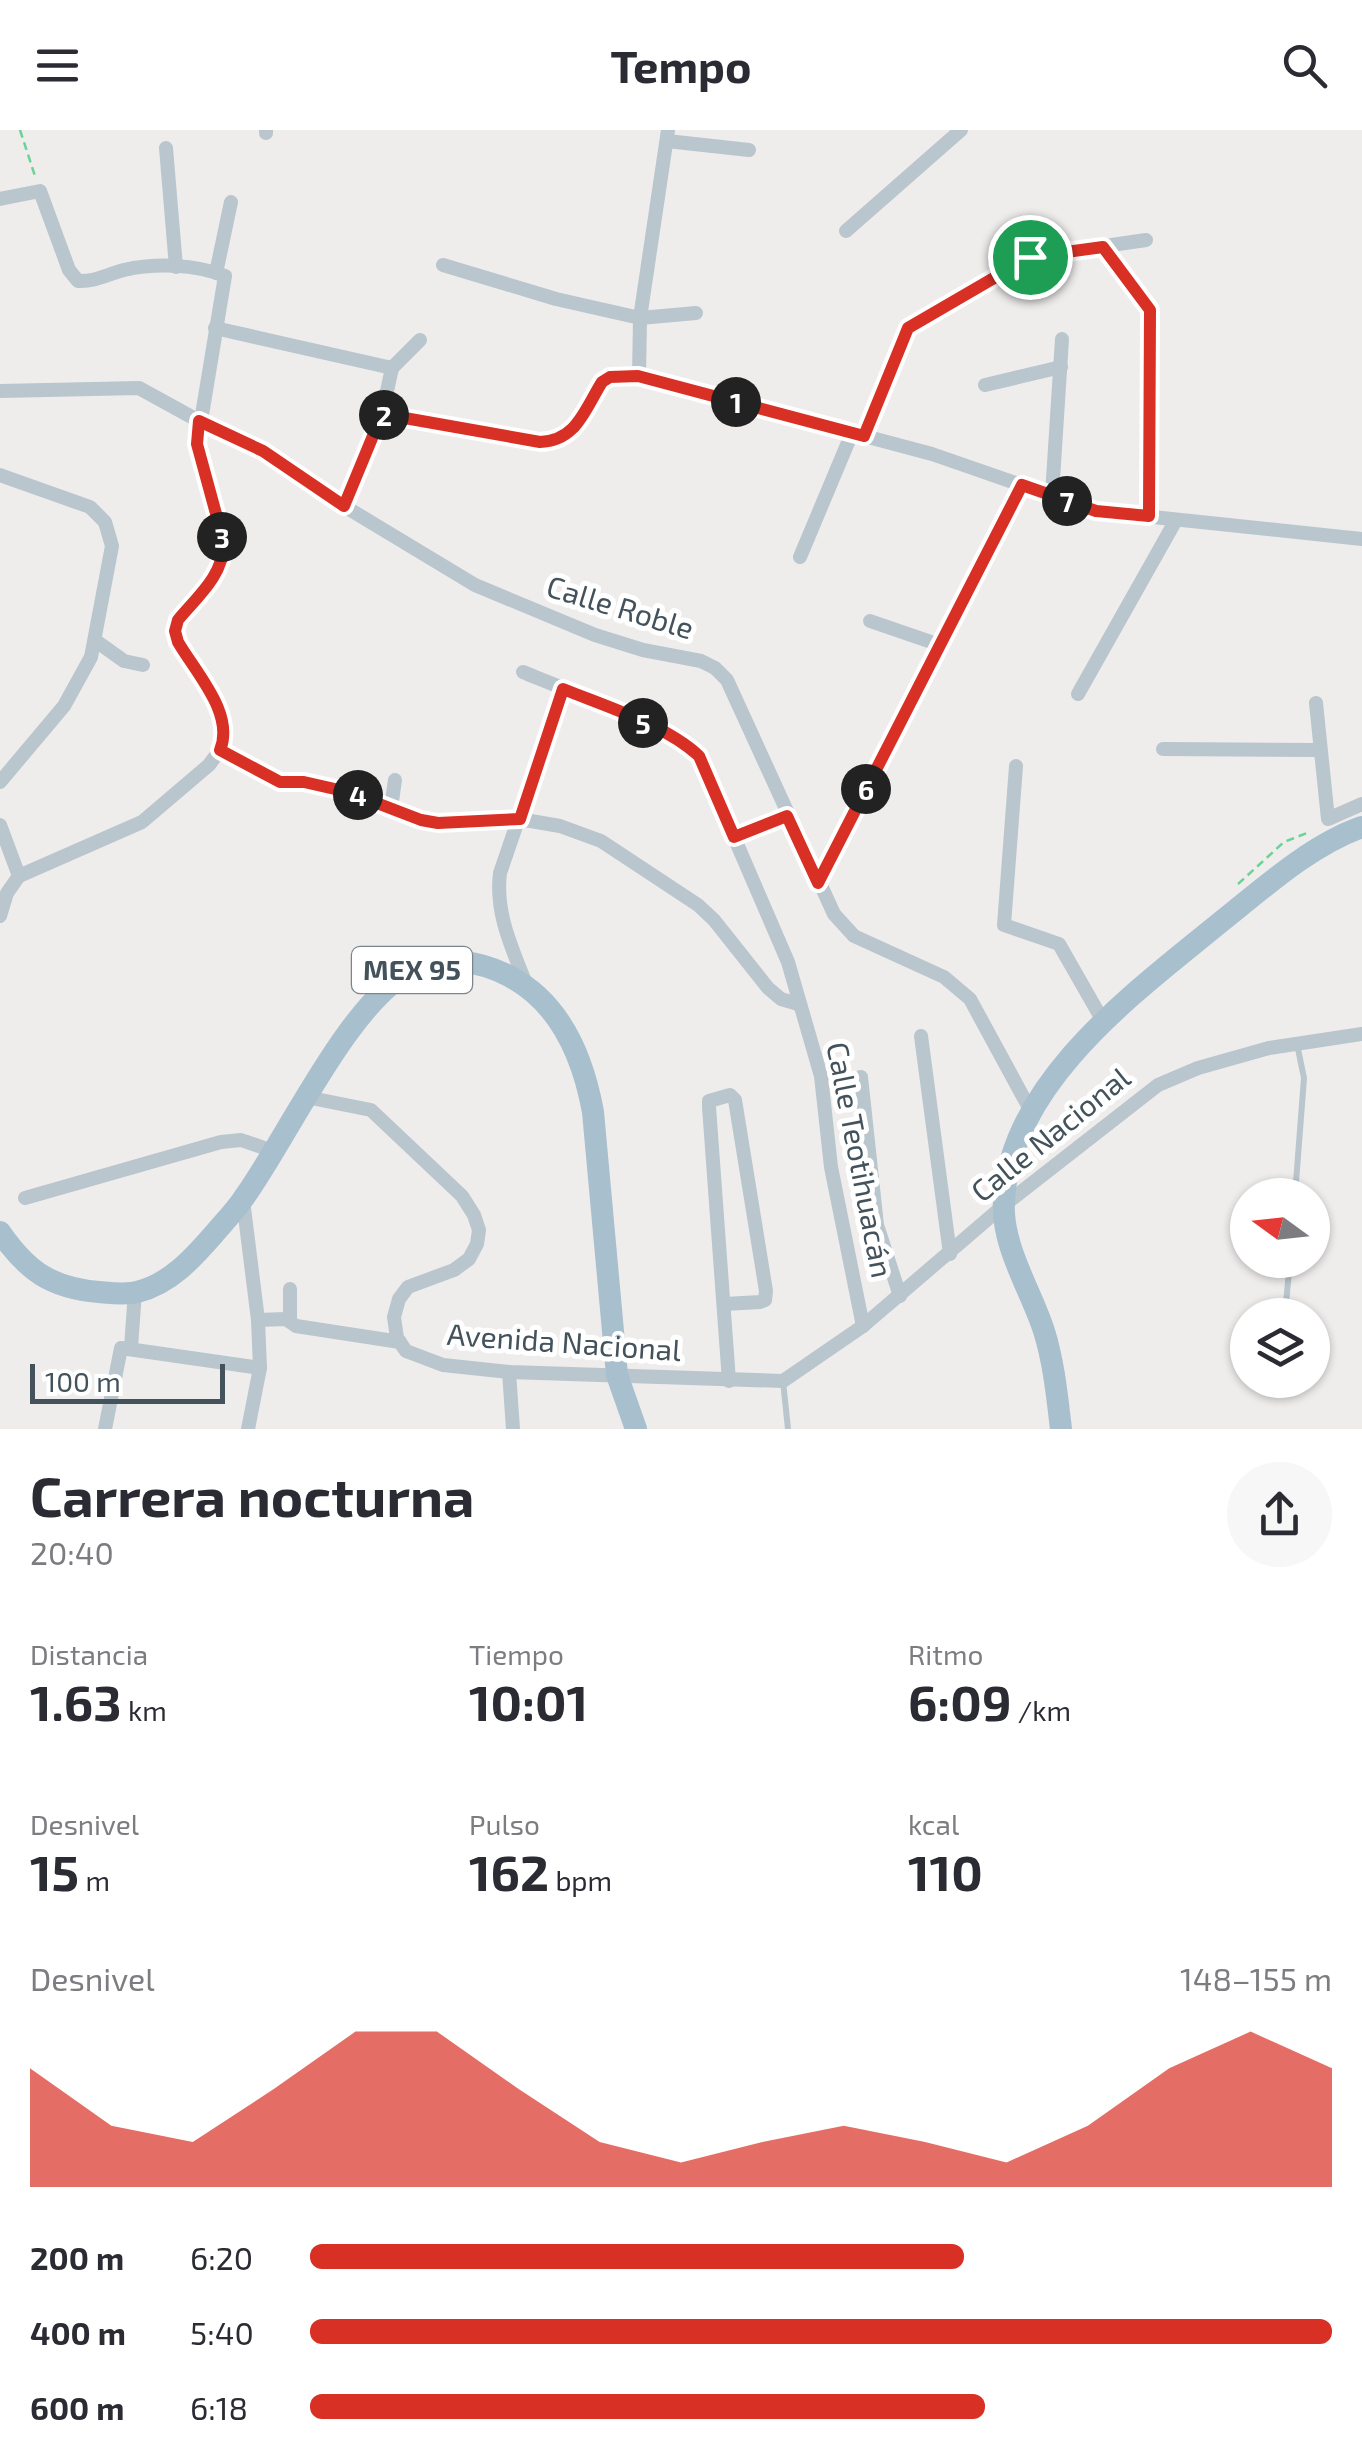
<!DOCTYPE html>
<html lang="es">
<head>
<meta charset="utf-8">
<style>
	:root { --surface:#fff; --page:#f7f7f7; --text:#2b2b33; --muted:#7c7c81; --accent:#d93025 }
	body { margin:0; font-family:"Exo 2",sans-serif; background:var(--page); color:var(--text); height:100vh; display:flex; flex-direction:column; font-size:38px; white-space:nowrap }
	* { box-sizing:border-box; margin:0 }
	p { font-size:32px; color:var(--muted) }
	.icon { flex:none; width:55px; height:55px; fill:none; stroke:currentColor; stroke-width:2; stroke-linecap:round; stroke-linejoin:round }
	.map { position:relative; height:1299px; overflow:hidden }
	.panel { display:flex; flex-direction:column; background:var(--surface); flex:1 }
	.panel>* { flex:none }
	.needle { width:65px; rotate:285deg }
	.controls { position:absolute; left:1230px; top:1048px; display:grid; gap:20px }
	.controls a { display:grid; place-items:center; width:100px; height:100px; border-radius:50%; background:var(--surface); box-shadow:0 2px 8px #0004; font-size:50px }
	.scale { position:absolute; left:30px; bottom:25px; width:195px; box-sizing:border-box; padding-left:10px; border:5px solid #43525b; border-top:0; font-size:28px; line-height:35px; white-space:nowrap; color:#43525b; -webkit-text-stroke:8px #fff; paint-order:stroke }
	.pin { position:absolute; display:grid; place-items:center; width:85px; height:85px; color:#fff; margin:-42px; border:5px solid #fff; border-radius:50%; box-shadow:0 2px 10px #0007 }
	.km { position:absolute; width:50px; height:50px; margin:-25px; border-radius:50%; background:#222; color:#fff; font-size:28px; line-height:50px; text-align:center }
	.round { display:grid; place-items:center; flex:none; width:105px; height:105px; border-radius:52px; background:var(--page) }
	.headline { display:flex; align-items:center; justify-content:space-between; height:170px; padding:0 30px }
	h1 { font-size:55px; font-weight:700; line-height:75px }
	.metrics { display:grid; grid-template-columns:repeat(3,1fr); gap:15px; height:170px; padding:10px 30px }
	.metrics div { display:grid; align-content:center }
	.metrics b { font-size:50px; font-weight:700 }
	.metrics small { font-size:28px; font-weight:400 }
	.metrics p { font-size:28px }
	.chart { height:280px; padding:20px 30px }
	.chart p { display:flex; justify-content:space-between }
	.chart svg { width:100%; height:180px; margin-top:10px; fill:var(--accent); opacity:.7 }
	ul { padding:0 30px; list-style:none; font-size:32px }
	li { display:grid; grid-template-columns:160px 120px 1fr; align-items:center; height:75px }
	li i { height:25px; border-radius:12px; background:var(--accent) }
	header { display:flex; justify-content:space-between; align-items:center; height:130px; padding:0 30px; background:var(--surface); font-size:45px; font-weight:700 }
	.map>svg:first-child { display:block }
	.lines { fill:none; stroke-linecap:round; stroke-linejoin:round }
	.path { stroke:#6ad396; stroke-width:2.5; stroke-dasharray:8 5; stroke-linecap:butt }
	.lane { stroke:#b9c6cd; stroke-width:6 }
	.street { stroke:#b9c6cd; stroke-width:14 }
	.primary { stroke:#a8bfce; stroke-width:22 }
	.route-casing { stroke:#fff; stroke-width:20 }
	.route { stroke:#d93025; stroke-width:12 }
	.labels { text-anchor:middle; stroke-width:10; stroke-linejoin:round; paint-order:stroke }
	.shield { fill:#fff; stroke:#7b868c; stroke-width:2.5 }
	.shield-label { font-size:28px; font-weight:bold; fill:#43525b }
	.street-label { font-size:30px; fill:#43525b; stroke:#fff }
</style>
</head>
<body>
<header><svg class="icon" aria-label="menu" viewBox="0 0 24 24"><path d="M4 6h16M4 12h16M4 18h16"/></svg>Tempo<svg class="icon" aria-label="search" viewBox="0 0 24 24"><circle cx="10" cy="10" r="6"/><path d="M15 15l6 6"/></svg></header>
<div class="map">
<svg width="1362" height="1299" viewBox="0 0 1362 1299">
	<rect width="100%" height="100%" fill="#efecec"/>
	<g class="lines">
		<!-- path -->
		<g class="path">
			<polyline points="20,0 35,46"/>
			<polyline points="1238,754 1284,712 1307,703"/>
		</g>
		<!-- lane -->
		<g class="lane">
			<polyline points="1295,1065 1304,948 1297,914"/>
			<polyline points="1285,1185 1290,1130"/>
			<polyline points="783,1251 788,1299"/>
		</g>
		<!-- street -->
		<g class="street">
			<polyline points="266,3 266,0"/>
			<polyline points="667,11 749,20"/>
			<polyline points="166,18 176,137"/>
			<path d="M0,69L40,61L69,140L78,151C95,152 108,144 124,140C155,133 195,134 225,146L197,315L223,413C223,445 198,466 178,490V512L224,590L226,606L220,620L209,635L142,692L19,746L7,763L0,786"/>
			<polyline points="846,101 961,0"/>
			<polyline points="1103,117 1150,180 1149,386"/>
			<polyline points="443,135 556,169 640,188 696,183"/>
			<polyline points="216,143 231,72"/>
			<polyline points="215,198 392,238"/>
			<polyline points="392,238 420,210"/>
			<polyline points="639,246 640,188 668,0"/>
			<polyline points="985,255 1061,237"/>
			<polyline points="0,261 139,258 199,291 263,321 344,376 475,455 595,505 643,520 701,531 715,538 727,550 834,784 854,806 944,847 970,869 1032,983"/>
			<path d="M382,284L540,312C579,311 583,275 606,249L639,246L932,324L1096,381L1362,409"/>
			<polyline points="864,306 905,201 911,195 1029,127 1146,110"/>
			<polyline points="0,345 90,377 105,392 112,416 91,527 64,576 0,652"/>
			<polyline points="1052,365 1062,209"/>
			<polyline points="344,376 382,284 392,238"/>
			<polyline points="800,427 852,303"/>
			<polyline points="870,491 940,515"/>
			<polyline points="96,511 124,531 143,535"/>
			<path d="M523,542C572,563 662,592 699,626L788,832L821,946L831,1037L863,1196"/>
			<polyline points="1078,564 1176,390"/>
			<polyline points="1316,573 1328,689 1362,674"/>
			<polyline points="1163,619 1319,620"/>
			<polyline points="220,620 280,652 304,652 348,662 421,690 437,693 519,689 560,696 601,711 698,775 714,790 768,858 781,869 798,874"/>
			<polyline points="1016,636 1004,795 1059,814 1103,891"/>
			<polyline points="391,678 395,650"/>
			<polyline points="0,695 19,746"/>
			<polyline points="734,707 787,686"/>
			<polyline points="818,753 1021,355"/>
			<path d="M526,854C512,818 495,783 500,743L563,559"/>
			<polyline points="921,906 950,1124"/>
			<polyline points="861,947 877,1095 900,1166"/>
			<polyline points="306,967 371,980 462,1066 474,1085 479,1100 477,1114 469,1129 454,1140 408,1157 399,1169 394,1187 397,1208 406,1221 443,1235 509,1242 783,1251 863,1196 1003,1076 1158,955 1198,938 1269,918 1362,904"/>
			<polyline points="25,1068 221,1012 241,1010 273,1021"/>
			<polyline points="243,1070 258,1190 260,1238 248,1299"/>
			<polyline points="725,1174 760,1172 765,1170 766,1161 735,970 730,965 709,971 709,977 729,1251"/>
			<polyline points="258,1190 286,1189 296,1196 400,1212"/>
			<polyline points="290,1191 290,1159"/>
			<polyline points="131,1217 135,1162"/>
			<polyline points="509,1242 513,1299"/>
			<polyline points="105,1299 121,1218 260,1238"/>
		</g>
		<!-- primary -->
		<g class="primary">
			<path d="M0,1102C27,1141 51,1158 99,1162C111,1163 125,1165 137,1162C170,1154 193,1128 214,1104C224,1092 235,1081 243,1069C287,1009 349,870 414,839C445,825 480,831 509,846C561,873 583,927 593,982L617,1245L636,1299"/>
			<path d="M1061,1299C1057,1266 1054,1233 1044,1201C1031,1160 1001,1116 1004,1071C1009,954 1135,862 1217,795C1260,761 1310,715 1362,697"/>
		</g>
	</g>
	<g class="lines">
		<defs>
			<path id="route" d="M1103,117L1150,180L1149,386L1096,381L1022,355L818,753L787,686L734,707L699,626C666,595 605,576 563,559L520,689L438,693L421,690L348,662L304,652H280L220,620C235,584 196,543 178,512L175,501L178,490C198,466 223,446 224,413L197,314L199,291L263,321L344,376L382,284L540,312C576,311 584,281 602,252L610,247L638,246L864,306L908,198L1030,127Z"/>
		</defs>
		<!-- route casing -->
		<use href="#route" class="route-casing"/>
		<!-- route -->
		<use href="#route" class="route"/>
	</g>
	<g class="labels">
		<!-- shield labels -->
		<rect class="shield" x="352" y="817" width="120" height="46" rx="8"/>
		<g class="shield-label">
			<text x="412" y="850">MEX 95</text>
		</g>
		<!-- street labels -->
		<g class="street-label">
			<text transform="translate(620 478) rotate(17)" y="10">Calle Roble</text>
			<text transform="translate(1051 1005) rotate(-39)" y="10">Calle Nacional</text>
			<text transform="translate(859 1030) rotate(79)" y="10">Calle Teotihuacán</text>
			<text transform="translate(564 1213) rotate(4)" y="10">Avenida Nacional</text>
		</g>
	</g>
</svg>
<div class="controls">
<a><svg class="needle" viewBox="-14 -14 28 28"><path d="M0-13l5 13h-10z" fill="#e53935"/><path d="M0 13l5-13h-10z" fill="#7c7c81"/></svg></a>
<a><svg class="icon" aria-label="layers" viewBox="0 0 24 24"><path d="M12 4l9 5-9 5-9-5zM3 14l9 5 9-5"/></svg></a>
</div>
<div class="scale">100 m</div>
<div class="pin" style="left:1030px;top:127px;background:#1e9e55"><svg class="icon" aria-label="arrive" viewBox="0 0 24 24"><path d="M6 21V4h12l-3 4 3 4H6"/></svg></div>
<b class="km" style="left:736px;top:272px">1</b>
<b class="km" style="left:384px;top:285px">2</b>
<b class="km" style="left:222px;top:407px">3</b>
<b class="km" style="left:358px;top:665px">4</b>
<b class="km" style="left:643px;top:593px">5</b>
<b class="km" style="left:866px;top:659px">6</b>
<b class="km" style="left:1067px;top:371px">7</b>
</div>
<section class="panel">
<div class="headline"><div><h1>Carrera nocturna</h1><p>20:40</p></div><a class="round"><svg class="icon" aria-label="share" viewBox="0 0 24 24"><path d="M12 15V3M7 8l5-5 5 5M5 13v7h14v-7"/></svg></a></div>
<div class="metrics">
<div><p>Distancia</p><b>1.63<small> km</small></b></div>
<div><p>Tiempo</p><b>10:01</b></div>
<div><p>Ritmo</p><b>6:09<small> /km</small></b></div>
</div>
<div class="metrics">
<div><p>Desnivel</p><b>15<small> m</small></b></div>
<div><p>Pulso</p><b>162<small> bpm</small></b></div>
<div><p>kcal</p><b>110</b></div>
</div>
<div class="chart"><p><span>Desnivel</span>148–155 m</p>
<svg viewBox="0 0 160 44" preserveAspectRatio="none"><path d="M0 44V15L10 29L20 33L30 20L40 6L50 6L60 20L70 33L80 38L90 33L100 29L110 33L120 38L130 29L140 15L150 6L160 15V44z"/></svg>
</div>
<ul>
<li><b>200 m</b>6:20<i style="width:64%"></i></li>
<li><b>400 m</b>5:40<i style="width:100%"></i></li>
<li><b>600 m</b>6:18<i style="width:66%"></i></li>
</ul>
</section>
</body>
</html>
